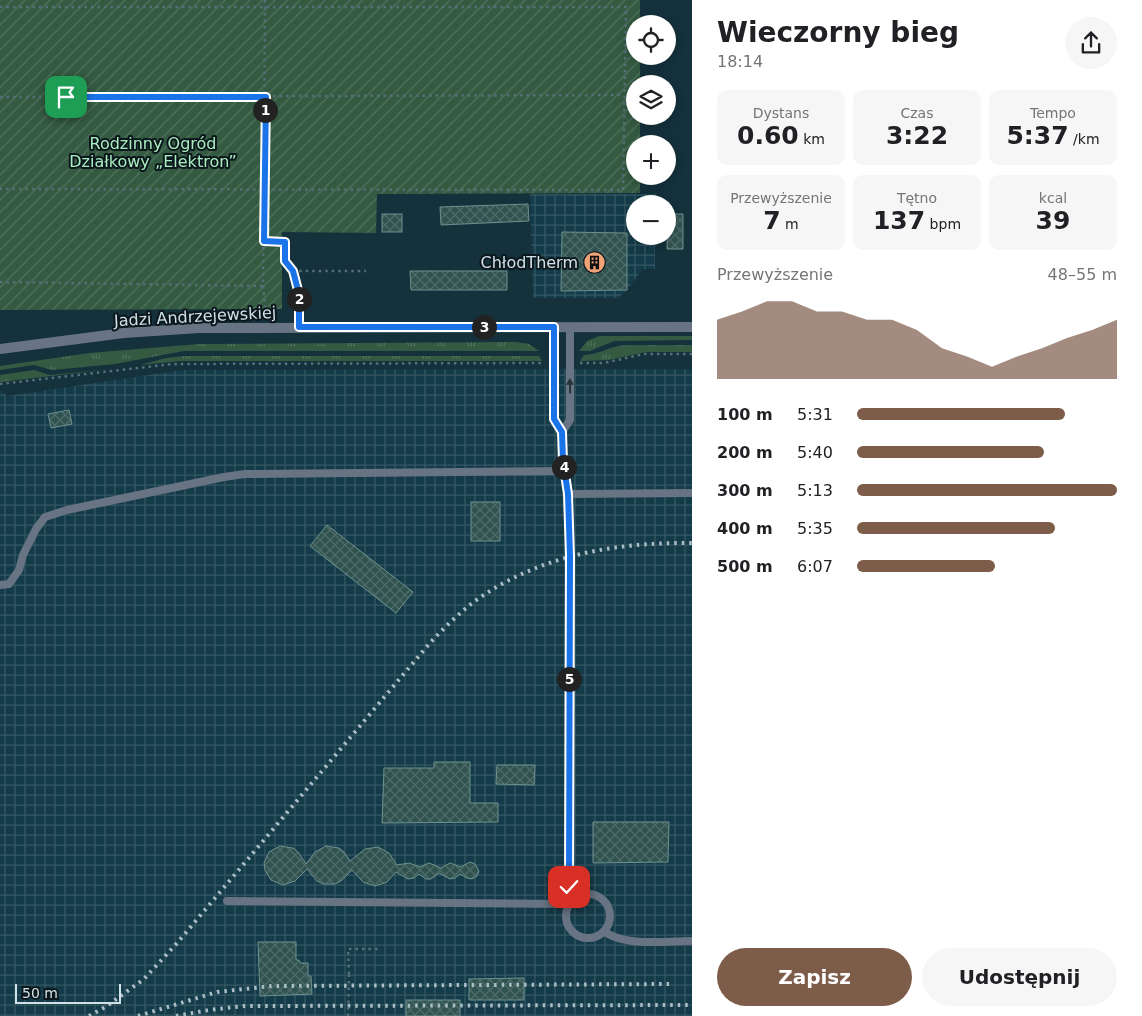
<!DOCTYPE html>
<html lang="pl">
<head>
<meta charset="utf-8">
<style>
	:root { --surface:#fff; --page:#f6f6f6; --text:#202124; --muted:#757577; --accent:#7d5c49 }
	body { margin:0; font-family:"DejaVu Sans",sans-serif; background:var(--page); color:var(--text); height:100vh; display:flex; flex-direction:column; font-size:19px; white-space:nowrap }
	* { box-sizing:border-box; margin:0 }
	p { font-size:16px; color:var(--muted) }
	.icon { flex:none; width:28px; height:28px; fill:none; stroke:currentColor; stroke-width:2; stroke-linecap:round; stroke-linejoin:round }
	.map { position:relative; flex:1; overflow:hidden }
	.sheet { display:flex; flex-direction:column; background:var(--surface); width:450px }
	.sheet>* { flex:none }
	.tools { position:absolute; left:626px; top:15px; display:grid; gap:10px }
	.tools a { display:grid; place-items:center; width:50px; height:50px; border-radius:50%; background:var(--surface); box-shadow:0 2px 12px #0003; font-size:25px }
	.scale { position:absolute; left:15px; bottom:12px; width:106px; box-sizing:border-box; padding-left:5px; border:2px solid #d1e1e8; border-top:0; font-size:14px; line-height:18px; white-space:nowrap; color:#d1e1e8; -webkit-text-stroke:4px #0b171c; paint-order:stroke }
	.pin { position:absolute; display:grid; place-items:center; width:42px; height:42px; color:#fff; margin:-21px; border-radius:10px; box-shadow:0 2px 8px #0006 }
	.km { position:absolute; width:25px; height:25px; margin:-12px; border-radius:50%; background:#222; color:#fff; font-size:14px; line-height:25px; text-align:center }
	.round { display:grid; place-items:center; flex:none; width:52px; height:52px; border-radius:26px; background:var(--page) }
	.overview { display:flex; align-items:center; justify-content:space-between; height:85px; padding:0 25px }
	h1 { font-size:28px; font-weight:600; line-height:38px }
	.stats { display:grid; grid-template-columns:repeat(3,1fr); gap:8px; height:85px; padding:5px 25px }
	.stats div { display:grid; align-content:center; border-radius:10px; background:var(--page); text-align:center }
	.stats b { font-size:25px; font-weight:600 }
	.stats small { font-size:14px; font-weight:400 }
	.stats p { font-size:14px }
	.chart { height:140px; padding:10px 25px }
	.chart p { display:flex; justify-content:space-between }
	.chart svg { width:100%; height:90px; margin-top:5px; fill:var(--accent); opacity:.7 }
	.primary-button { display:flex; gap:10px; margin-top:auto; padding:10px 25px }
	.primary-button a { flex:1; height:58px; border-radius:30px; background:var(--accent); color:#fff; font-size:20px; font-weight:600; line-height:58px; text-align:center }
	.primary-button a+a { background:var(--page); color:var(--text) }
	ul { padding:0 25px; list-style:none; font-size:16px }
	li { display:grid; grid-template-columns:80px 60px 1fr; align-items:center; height:38px }
	li i { height:12px; border-radius:6px; background:var(--accent) }
	main { display:flex; flex:1; min-height:0 }
	.map>svg:first-child { display:block }
	.industrial { fill:url(#industrial-grid) }
	.grass { fill:url(#grass-tufts) }
	.garden { fill:url(#garden-furrows) }
	.building { fill:url(#building-cross-hatch); stroke:#6e928f }
	.lines { fill:none; stroke-linecap:round; stroke-linejoin:round }
	.path { stroke:#566f78; stroke-width:2.5; stroke-dasharray:2.5 4; stroke-linecap:butt }
	.lane { stroke:#687383; stroke-width:8 }
	.street { stroke:#687383; stroke-width:10 }
	.rail { stroke:#abbec6; stroke-width:4; stroke-dasharray:2.5 5; stroke-linecap:butt }
	.path-bridge { stroke:#566f78; stroke-width:2.5; stroke-dasharray:2.5 4; stroke-linecap:butt }
	.oneway { fill:#27333b }
	.route-casing { stroke:#fff; stroke-width:10 }
	.route { stroke:#1a73e8; stroke-width:6 }
	.labels { text-anchor:middle; stroke-width:4; stroke-linejoin:round; paint-order:stroke }
	.park-label { font-size:16px; fill:#aaeec0; stroke:#0b171c }
	.poi-label { font-size:16px; fill:#d1e1e8; stroke:#0b171c; text-anchor:end }
	.street-label { font-size:16px; fill:#d1e1e8; stroke:#0b171c }
</style>
</head>
<body>
<main>
<div class="map">
<svg width="692" height="1016" viewBox="0 0 692 1016">
	<defs>
		<pattern id="industrial-grid" width="8" height="8" patternUnits="userSpaceOnUse" patternTransform="scale(1.25)"><rect width="8" height="8" fill="#143b49"/><path d="M0 4h8M4 0v8" fill="none" stroke="#355763"/></pattern>
		<pattern id="grass-tufts" width="24" height="20" patternUnits="userSpaceOnUse" patternTransform="scale(1.25)"><rect width="24" height="20" fill="#345b42"/><path d="M3 7l-1-3M5 7V3M7 7l1-3M15 17l-1-3M17 17v-4M19 17l1-3" fill="none" stroke="#50725d"/></pattern>
		<pattern id="garden-furrows" width="10" height="10" patternUnits="userSpaceOnUse" patternTransform="scale(1.25)"><rect width="10" height="10" fill="#345b42"/><path d="M-1 1l2-2M0 10L10 0M9 11l2-2" fill="none" stroke="#50725d"/></pattern>
		<pattern id="building-cross-hatch" width="8" height="8" patternUnits="userSpaceOnUse" patternTransform="scale(1.25)"><rect width="8" height="8" fill="#315350"/><path d="M0 0l8 8M0 8l8-8" fill="none" stroke="#4e6b69"/></pattern>
	</defs>
	<rect width="100%" height="100%" fill="#14313c"/>
	<!-- industrial -->
	<g class="industrial">
		<polygon points="530,194 656,194 656,204 635,204 635,236 655,236 655,269 643,269 627,290 618,298 533,298"/>
		<polygon points="692,369 692,1016 0,1016 0,392 2,391 7,396 182,370"/>
	</g>
	<!-- grass -->
	<g class="grass">
		<polygon points="599,336 692,336 692,340 614,341 590,351 579,351 587,341"/>
		<polygon points="516,342 529,344 539,351 184,351 115,364 52,370 34,365 0,370 0,366 89,353 199,344"/>
		<path d="M626,345H692V352H646L609,360L580,361L584,355C599,355 609,346 626,345Z"/>
		<polygon points="184,356 539,356 542,361 180,361 140,365 166,358"/>
		<polygon points="112,369 0,382 0,375 34,370 50,375"/>
	</g>
	<!-- garden -->
	<polygon class="garden" points="0,0 640,0 640,24 635,24 635,56 640,56 640,84 635,84 635,116 640,116 640,144 635,144 635,176 640,176 640,193 377,194 376,233 282,232 282,309 0,310"/>
	<!-- building -->
	<g class="building">
		<polygon points="528,204 529,221 441,225 440,207"/>
		<rect x="382" y="214" width="20" height="18"/>
		<polygon points="668,214 683,214 683,249 667,249"/>
		<polygon points="562,232 627,233 627,290 561,291"/>
		<polygon points="410,271 507,271 507,290 411,290"/>
		<polygon points="69,410 72,424 51,428 48,414"/>
		<rect x="471" y="502" width="29" height="39"/>
		<polygon points="327,525 413,592 396,613 310,546"/>
		<polygon points="434,762 470,762 470,803 498,803 498,822 382,823 384,768 434,768"/>
		<polygon points="497,765 535,765 534,785 496,784"/>
		<polygon points="593,822 669,822 668,862 593,863"/>
		<polygon points="280,846 293,848 298,852 306,864 315,852 326,846 339,848 344,852 350,861 365,849 378,847 389,853 397,865 409,863 420,867 429,863 441,868 450,863 461,867 470,862 475,864 479,871 477,876 472,879 467,878 460,874 455,878 450,879 439,873 431,879 426,879 419,874 414,878 408,879 396,872 387,882 375,886 363,882 352,870 341,881 335,884 323,884 317,881 307,869 295,881 283,885 271,880 265,870 264,863 269,852"/>
		<polygon points="258,942 296,942 296,960 299,960 300,963 308,963 308,976 311,976 312,994 260,996"/>
		<polygon points="524,978 524,1000 469,1000 469,979"/>
		<rect x="406" y="1000" width="54" height="16"/>
	</g>
	<g class="lines">
		<!-- path -->
		<g class="path">
			<polyline points="265,0 263,286 266,316"/>
			<polyline points="0,7 626,7 623,190 0,189"/>
			<polyline points="0,97 624,95"/>
			<polyline points="264,241 285,242 285,261 293,271"/>
			<polyline points="0,282 263,286"/>
			<polyline points="299,316 299,294 293,271 366,271"/>
			<polyline points="580,363 604,363 644,354 692,354"/>
			<polyline points="0,384 172,364 545,363"/>
			<polyline points="349,974 348,949 378,949"/>
		</g>
		<!-- lane -->
		<g class="lane">
			<polyline points="554,327 554,419 562,432 563,461 568,494"/>
			<polyline points="562,432 570,420 570,327"/>
			<polyline points="0,585 9,584 19,570 23,555 36,529 45,517 67,510 224,477 245,474 564,471"/>
			<circle cx="588" cy="916" r="22"/>
			<polyline points="574,899 570,893 569,880 570,556 568,494 692,493"/>
			<polyline points="227,901 569,904"/>
			<path d="M604,931C623,947 667,941 692,941"/>
		</g>
		<!-- street -->
		<polyline class="street" points="0,349 124,333 199,328 692,327"/>
		<!-- rail -->
		<g class="rail">
			<path d="M89,1016L107,1006L144,979L178,942L429,644C442,630 456,616 471,604C535,556 614,542 692,543"/>
			<polyline points="138,1016 217,992 272,986 674,984"/>
			<polyline points="176,1016 209,1010 244,1006 692,1005"/>
		</g>
		<!-- path-bridge -->
		<polyline class="path-bridge" points="348,1016 349,974"/>
	</g>
	<!-- one-way arrows -->
	<defs><path id="oneway-solid" d="M-6-.8H1V-3.2L6.5 0L1 3.2V.8H-6Z" transform="scale(1.25)"/></defs>
	<use class="oneway" href="#oneway-solid" transform="translate(570 386) rotate(-91)"/>
	<g class="lines">
		<defs>
			<polyline id="route" points="66,97 266,97 264,241 285,242 285,261 293,271 299,294 299,327 554,327 554,419 562,432 563,461 568,494 570,556 569,887"/>
		</defs>
		<!-- route casing -->
		<use href="#route" class="route-casing"/>
		<!-- route -->
		<use href="#route" class="route"/>
	</g>
	<!-- icons -->
	<defs>
		<symbol id="building-disc" viewBox="-11 -11 22 22"><circle r="9.5" fill="#efa377" stroke="#0b171c"/><path d="M-4-6H4V6H1V3H-1V6H-4ZM-2.5-4.3h1.7v1.8h-1.7ZM.8-4.3h1.7v1.8H.8ZM-2.5-1h1.7V.8h-1.7ZM.8-1h1.7V.8H.8Z" fill="#111"/></symbol>
	</defs>
	<g fill-rule="evenodd">
		<use href="#building-disc" x="582" y="250" width="25" height="25"/>
	</g>
	<g class="labels">
		<!-- park labels -->
		<g class="park-label">
			<text x="153" y="149">Rodzinny Ogród<tspan x="153" dy="18">Działkowy „Elektron”</tspan></text>
		</g>
		<!-- poi labels -->
		<g class="poi-label">
			<text x="578" y="268">ChłodTherm</text>
		</g>
		<!-- street labels -->
		<g class="street-label">
			<text transform="translate(195 316) rotate(-3)" y="6">Jadzi Andrzejewskiej</text>
		</g>
	</g>
</svg>
<div class="tools">
<a><svg class="icon" aria-label="locate" viewBox="0 0 24 24"><circle cx="12" cy="12" r="6"/><path d="M12 2v4M12 18v4M2 12h4M18 12h4"/></svg></a>
<a><svg class="icon" aria-label="layers" viewBox="0 0 24 24"><path d="M12 4l9 5-9 5-9-5zM3 14l9 5 9-5"/></svg></a>
<a>+</a>
<a>−</a>
</div>
<div class="scale">50 m</div>
<div class="pin" style="left:66px;top:97px;background:#1e9e55"><svg class="icon" aria-label="arrive" viewBox="0 0 24 24"><path d="M6 21V4h12l-3 4 3 4H6"/></svg></div>
<div class="pin" style="left:569px;top:887px;background:#d93025"><svg class="icon" aria-label="check" viewBox="0 0 24 24"><path d="M5 12l5 5 9-10"/></svg></div>
<b class="km" style="left:265px;top:110px">1</b>
<b class="km" style="left:299px;top:299px">2</b>
<b class="km" style="left:484px;top:327px">3</b>
<b class="km" style="left:564px;top:467px">4</b>
<b class="km" style="left:569px;top:679px">5</b>
</div>
<section class="sheet">
<div class="overview"><div><h1>Wieczorny bieg</h1><p>18:14</p></div><a class="round"><svg class="icon" aria-label="share" viewBox="0 0 24 24"><path d="M12 15V3M7 8l5-5 5 5M5 13v7h14v-7"/></svg></a></div>
<div class="stats">
<div><p>Dystans</p><b>0.60<small> km</small></b></div>
<div><p>Czas</p><b>3:22</b></div>
<div><p>Tempo</p><b>5:37<small> /km</small></b></div>
</div>
<div class="stats">
<div><p>Przewyższenie</p><b>7<small> m</small></b></div>
<div><p>Tętno</p><b>137<small> bpm</small></b></div>
<div><p>kcal</p><b>39</b></div>
</div>
<div class="chart"><p><span>Przewyższenie</span>48–55 m</p>
<svg viewBox="0 0 160 44" preserveAspectRatio="none"><path d="M0 44V15L10 11L20 6L30 6L40 11L50 11L60 15L70 15L80 20L90 29L100 33L110 38L120 33L130 29L140 24L150 20L160 15V44z"/></svg>
</div>
<ul>
<li><b>100 m</b>5:31<i style="width:80%"></i></li>
<li><b>200 m</b>5:40<i style="width:72%"></i></li>
<li><b>300 m</b>5:13<i style="width:100%"></i></li>
<li><b>400 m</b>5:35<i style="width:76%"></i></li>
<li><b>500 m</b>6:07<i style="width:53%"></i></li>
</ul>
<div class="primary-button"><a>Zapisz</a><a>Udostępnij</a></div>
</section>
</main>
</body>
</html>
